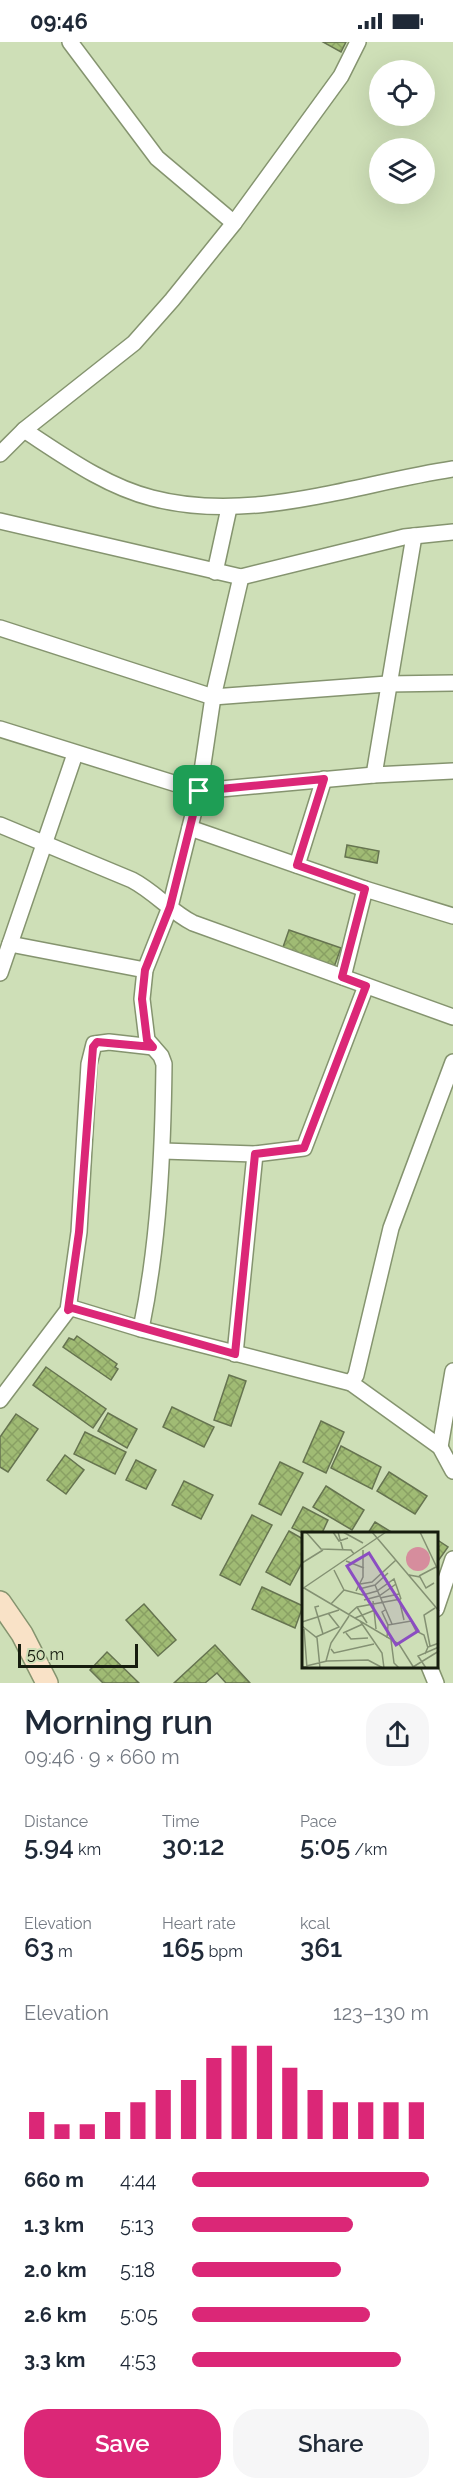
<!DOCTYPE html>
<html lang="en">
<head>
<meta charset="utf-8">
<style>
	:root { --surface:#fff; --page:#f6f6f7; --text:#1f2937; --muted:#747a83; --accent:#db2777 }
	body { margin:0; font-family:Raleway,sans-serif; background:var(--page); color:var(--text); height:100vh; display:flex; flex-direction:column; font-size:22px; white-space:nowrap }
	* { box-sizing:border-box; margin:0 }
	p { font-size:20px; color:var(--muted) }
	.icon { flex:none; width:33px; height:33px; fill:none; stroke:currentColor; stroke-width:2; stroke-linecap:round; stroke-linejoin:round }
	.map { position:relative; height:1641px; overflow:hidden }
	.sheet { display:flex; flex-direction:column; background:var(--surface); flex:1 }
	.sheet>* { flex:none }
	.buttons { position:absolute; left:369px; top:18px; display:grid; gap:12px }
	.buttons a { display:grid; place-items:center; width:66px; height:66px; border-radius:50%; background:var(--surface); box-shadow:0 6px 24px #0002; font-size:30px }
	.scale { position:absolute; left:18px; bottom:15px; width:120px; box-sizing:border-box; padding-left:6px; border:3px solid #161c0e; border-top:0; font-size:16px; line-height:21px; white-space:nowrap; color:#161c0e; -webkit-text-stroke:4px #cedfb7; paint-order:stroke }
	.pin { position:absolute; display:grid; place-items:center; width:51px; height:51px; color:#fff; margin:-26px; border-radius:12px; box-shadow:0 3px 9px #0006 }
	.round { display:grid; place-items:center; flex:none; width:63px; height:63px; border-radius:24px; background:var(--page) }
	.headline { display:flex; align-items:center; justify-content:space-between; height:102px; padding:0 24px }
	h1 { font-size:33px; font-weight:600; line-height:45px }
	.stats { display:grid; grid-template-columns:repeat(3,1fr); gap:9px; height:102px; padding:6px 24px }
	.stats div { display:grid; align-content:center }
	.stats b { font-size:26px; font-weight:600 }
	.stats small { font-size:16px; font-weight:400 }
	.stats p { font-size:16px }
	.chart { height:168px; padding:12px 24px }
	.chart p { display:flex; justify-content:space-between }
	.chart svg { width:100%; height:108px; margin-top:6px; stroke:var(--accent); stroke-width:6 }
	.primary-button { display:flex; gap:12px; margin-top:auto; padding:12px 24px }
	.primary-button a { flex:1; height:69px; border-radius:24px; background:var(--accent); color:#fff; font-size:24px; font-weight:600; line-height:69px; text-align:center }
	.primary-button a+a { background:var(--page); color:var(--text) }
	ul { padding:0 24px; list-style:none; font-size:20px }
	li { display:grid; grid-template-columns:96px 72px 1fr; align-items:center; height:45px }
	li i { height:15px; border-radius:8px; background:var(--accent) }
	.status { display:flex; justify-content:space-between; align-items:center; height:42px; padding:0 30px; background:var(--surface); direction:ltr }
	.status svg { height:16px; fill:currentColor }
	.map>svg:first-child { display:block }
	.building { fill:url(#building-cross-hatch); stroke:#667450; stroke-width:1.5 }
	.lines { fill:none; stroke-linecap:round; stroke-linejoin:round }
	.street-casing { stroke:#85946f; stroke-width:18 }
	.secondary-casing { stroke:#85946f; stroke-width:24 }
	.street { stroke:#fff; stroke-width:15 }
	.secondary { stroke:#f9e2c7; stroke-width:21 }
	.route-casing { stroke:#fff; stroke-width:12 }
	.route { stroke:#db2777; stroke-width:8 }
	.inset-road { fill:none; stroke:#849173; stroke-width:1.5 }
	.view { fill:#8b4dc2; fill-opacity:0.15; stroke:#8b4dc2; stroke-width:3 }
	.inset-edge { fill:none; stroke:#161c0e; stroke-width:3 }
</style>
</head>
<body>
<div class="status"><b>09:46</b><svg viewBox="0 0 49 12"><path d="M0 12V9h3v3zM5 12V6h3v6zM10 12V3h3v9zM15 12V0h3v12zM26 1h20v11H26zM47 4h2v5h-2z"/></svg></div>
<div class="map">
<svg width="453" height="1641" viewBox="0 0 453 1641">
	<defs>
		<pattern id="building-cross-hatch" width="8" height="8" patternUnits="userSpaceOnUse" patternTransform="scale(1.5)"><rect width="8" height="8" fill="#a0bb74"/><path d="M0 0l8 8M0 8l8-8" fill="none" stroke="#89a063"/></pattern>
	</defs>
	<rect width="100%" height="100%" fill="#cedfb7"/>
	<!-- building -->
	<g class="building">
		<polygon points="323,0 346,0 341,10"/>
		<polygon points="347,803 379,809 377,821 345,815"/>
		<polygon points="289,888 341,906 334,925 282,908"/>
		<polygon points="77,1294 117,1322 115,1325 118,1327 111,1338 63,1305 69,1296 74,1298"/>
		<polygon points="46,1325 106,1367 93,1386 33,1343"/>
		<polygon points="229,1333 246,1339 231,1384 214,1378"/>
		<polygon points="172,1365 214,1385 204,1405 163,1385"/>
		<polygon points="108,1371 137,1387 127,1406 98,1389"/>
		<polygon points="16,1372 38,1387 8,1430 0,1425 0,1395"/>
		<polygon points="321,1379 344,1390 326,1431 303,1420"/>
		<polygon points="85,1390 126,1410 115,1432 74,1412"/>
		<polygon points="341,1404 381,1425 372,1447 331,1426"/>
		<polygon points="65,1413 84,1428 66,1452 47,1438"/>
		<polygon points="136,1418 156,1428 146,1447 126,1438"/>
		<polygon points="280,1420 303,1431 281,1473 259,1462"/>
		<polygon points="389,1430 427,1454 415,1472 377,1449"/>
		<polygon points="184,1439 213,1453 201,1477 172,1463"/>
		<polygon points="326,1444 364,1468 352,1488 313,1465"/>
		<polygon points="303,1465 328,1478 322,1491 303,1491 292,1486"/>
		<polygon points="252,1473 272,1483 240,1543 220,1533"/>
		<polygon points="375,1480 393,1491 368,1491"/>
		<polygon points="289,1489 303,1497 303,1519 290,1543 266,1530"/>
		<polygon points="436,1497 448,1505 436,1522"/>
		<polygon points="262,1545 303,1564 295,1586 252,1567"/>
		<polygon points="144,1562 176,1598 158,1614 126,1578"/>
		<polygon points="215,1603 250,1641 226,1641 217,1631 205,1641 174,1641"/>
		<polygon points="107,1610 139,1641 103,1641 90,1628"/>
	</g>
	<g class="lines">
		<defs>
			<g id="street">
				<polyline points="70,0 157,116 234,181"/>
				<path d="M24,388C64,414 105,444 152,456C251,482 355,442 453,427"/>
				<polyline points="0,412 24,388 134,301 172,258 234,181 341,34 358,0"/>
				<polyline points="0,479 241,535 404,495 453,490"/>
				<polyline points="215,530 229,466"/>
				<polyline points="0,586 213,655 387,642 453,641"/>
				<polyline points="0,687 199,749 374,733 453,729"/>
				<polyline points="374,733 414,494"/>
				<path d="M0,783L132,838C155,850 171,870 193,881L453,975"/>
				<polyline points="190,786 365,847 453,874"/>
				<polyline points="297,823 324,737"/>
				<polyline points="10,902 145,928"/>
				<polyline points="0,931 75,712"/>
				<polyline points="343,935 365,847"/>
				<polyline points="163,1109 255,1112 304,1106 366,944"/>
				<polyline points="68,1268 72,1266 141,1287 351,1341 440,1405 453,1429"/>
				<path d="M141,1287C159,1200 163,1110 164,1022L161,1014L147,998L142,957L145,928L170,865L199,749L213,655L241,535"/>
				<polyline points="235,1312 255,1112"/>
				<polyline points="351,1341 356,1333 391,1186 453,1020"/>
				<polyline points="0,1358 68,1268 79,1190 89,1022 94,1002 109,1000 153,1005"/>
				<polyline points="440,1405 453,1329"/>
				<polyline points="436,1567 453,1517"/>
				<polyline points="429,1624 436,1641"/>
			</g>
			<polyline id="secondary" points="0,1560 22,1592 47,1641"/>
		</defs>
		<!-- street casing -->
		<use href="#street" class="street-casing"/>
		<!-- secondary casing -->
		<use href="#secondary" class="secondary-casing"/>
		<!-- street -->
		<use href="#street" class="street"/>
		<!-- secondary -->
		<use href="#secondary" class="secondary"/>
	</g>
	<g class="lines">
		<defs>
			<polygon id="route" points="324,737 297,823 365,847 342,935 366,944 304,1106 255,1112 235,1312 72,1266 68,1268 79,1190 93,1005 97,1000 153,1005 147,998 142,957 145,928 170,865 199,749"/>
		</defs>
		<!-- route casing -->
		<use href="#route" class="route-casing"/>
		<!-- route -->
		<use href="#route" class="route"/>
	</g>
	<!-- overview -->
	<g transform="translate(302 1490)">
		<rect width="136" height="136" fill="#cedfb7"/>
		<path d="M104 27a12 12 0 1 1 24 0a12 12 0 1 1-24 0Z" fill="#d68d9d"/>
		<path class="inset-road" d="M4,0L19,17L49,18L52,22M31,0L37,9L46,6M36,0L41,18M41,0L61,11M70,0L137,79M118,0L137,40M44,29L62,36M0,31L21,18M32,38L42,58M107,43L118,45L124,56L132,51M117,44L134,35M58,52L70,50L94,28M73,53L90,92M2,56L97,112L112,136M0,57L84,0M57,57L73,53L86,41M42,58L61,63L75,59L92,47L99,67M54,59L61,45V18M78,66L97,62M97,67L102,88M62,68L77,64L94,52M71,69L74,97M29,72L42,58M17,74L13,75L21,102M55,75L65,91M83,78L80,80L86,93L85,106M46,83L55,75L99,67M53,86L73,78M58,89L80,121L82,136M0,90L37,78M86,93L109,89L114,99L122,103L126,116M0,94L15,106L18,136M2,97L5,136M41,101L61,92M44,101L49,107L66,106M14,105L37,95L26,81M89,108L92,131L97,136M128,114L122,83L133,76M29,117L32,121L72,112M123,122L126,115L137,111M24,129L29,111L47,84M0,135L25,129L66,128L81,136M111,135L137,119M124,136L116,124L137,115"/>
		<path class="view" d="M67,21L116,99L94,113L45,34Z"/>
		<rect width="136" height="136" class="inset-edge"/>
	</g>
</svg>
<div class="buttons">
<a><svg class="icon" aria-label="locate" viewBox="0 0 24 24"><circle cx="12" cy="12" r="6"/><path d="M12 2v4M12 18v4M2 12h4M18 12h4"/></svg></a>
<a><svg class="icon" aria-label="layers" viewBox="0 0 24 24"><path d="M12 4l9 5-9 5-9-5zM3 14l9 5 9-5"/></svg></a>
</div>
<div class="scale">50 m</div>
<div class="pin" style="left:199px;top:749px;background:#1e9e55"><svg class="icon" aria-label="arrive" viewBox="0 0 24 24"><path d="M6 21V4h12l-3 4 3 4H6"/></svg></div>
</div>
<section class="sheet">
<div class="headline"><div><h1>Morning run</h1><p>09:46 · 9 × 660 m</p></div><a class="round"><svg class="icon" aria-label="share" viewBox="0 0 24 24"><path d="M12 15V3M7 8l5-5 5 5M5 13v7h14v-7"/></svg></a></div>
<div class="stats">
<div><p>Distance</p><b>5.94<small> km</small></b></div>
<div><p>Time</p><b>30:12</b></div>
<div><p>Pace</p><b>5:05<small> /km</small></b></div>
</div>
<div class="stats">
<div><p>Elevation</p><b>63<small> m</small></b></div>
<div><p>Heart rate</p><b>165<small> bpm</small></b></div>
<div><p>kcal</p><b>361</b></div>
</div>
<div class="chart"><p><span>Elevation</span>123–130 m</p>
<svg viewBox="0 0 160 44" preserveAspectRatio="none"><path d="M5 44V33M15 44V38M25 44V38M35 44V33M45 44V29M55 44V24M65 44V20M75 44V11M85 44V6M95 44V6M105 44V15M115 44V24M125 44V29M135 44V29M145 44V29M155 44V29"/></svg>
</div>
<ul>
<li><b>660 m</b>4:44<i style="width:100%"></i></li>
<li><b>1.3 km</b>5:13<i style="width:68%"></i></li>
<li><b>2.0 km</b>5:18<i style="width:63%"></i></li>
<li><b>2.6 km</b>5:05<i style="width:75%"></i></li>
<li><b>3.3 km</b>4:53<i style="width:88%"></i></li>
</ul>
<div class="primary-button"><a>Save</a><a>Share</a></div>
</section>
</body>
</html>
